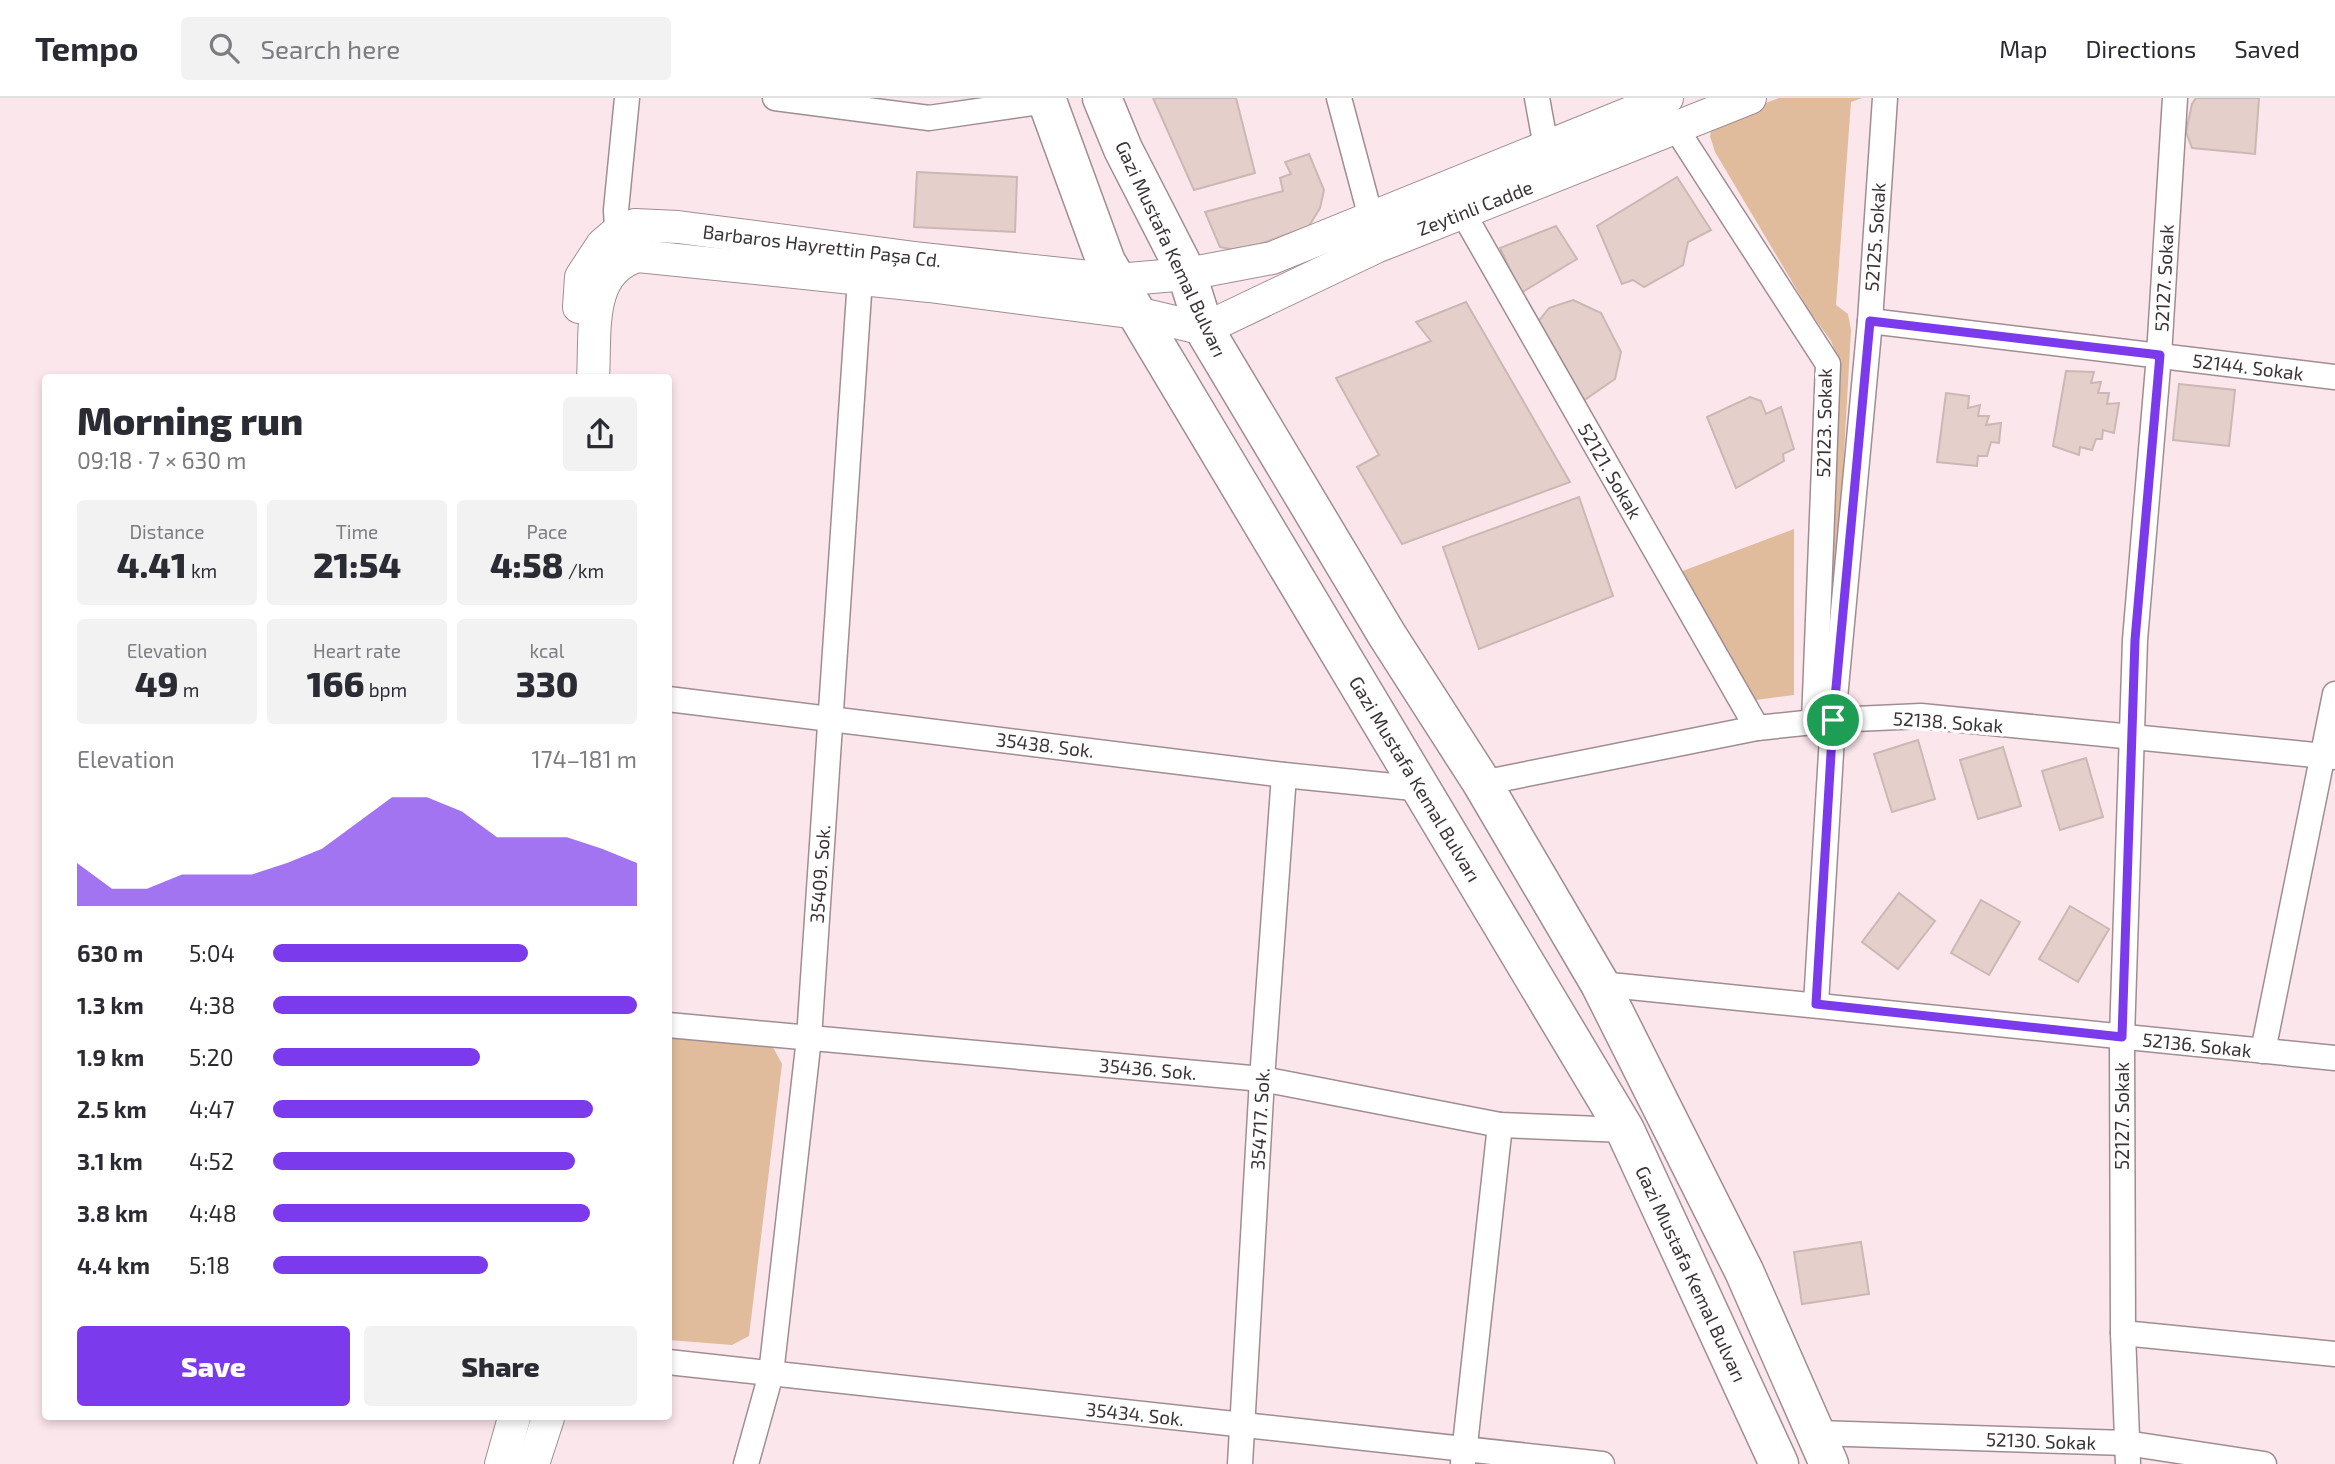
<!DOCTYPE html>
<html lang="en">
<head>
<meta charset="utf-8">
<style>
	:root { --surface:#fff; --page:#f2f2f3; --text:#2b2b33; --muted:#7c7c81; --line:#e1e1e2; --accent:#7c3aed }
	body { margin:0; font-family:"Exo 2",sans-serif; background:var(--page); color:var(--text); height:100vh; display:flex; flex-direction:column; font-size:26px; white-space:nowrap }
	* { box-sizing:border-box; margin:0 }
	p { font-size:23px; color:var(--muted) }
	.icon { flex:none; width:38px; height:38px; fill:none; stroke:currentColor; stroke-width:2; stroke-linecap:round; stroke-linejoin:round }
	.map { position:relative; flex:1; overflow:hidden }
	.side { position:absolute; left:42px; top:276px; width:630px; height:1046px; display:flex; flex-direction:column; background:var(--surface); border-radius:7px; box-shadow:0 4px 10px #0003 }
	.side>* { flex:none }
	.pin { position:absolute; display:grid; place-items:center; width:60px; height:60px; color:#fff; margin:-30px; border:4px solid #fff; border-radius:50%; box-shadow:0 2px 7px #0007 }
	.round { display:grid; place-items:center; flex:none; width:74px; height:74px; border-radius:7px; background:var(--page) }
	.headline { display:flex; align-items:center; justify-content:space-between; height:119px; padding:0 35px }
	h1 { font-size:38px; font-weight:800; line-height:52px }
	.stats { display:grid; grid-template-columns:repeat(3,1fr); gap:10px; height:119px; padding:7px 35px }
	.stats div { display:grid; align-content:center; border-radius:7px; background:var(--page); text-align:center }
	.stats b { font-size:35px; font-weight:800 }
	.stats small { font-size:19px; font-weight:400 }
	.stats p { font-size:19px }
	.chart { height:196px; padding:14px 35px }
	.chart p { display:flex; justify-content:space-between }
	.chart svg { width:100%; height:126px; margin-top:7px; fill:var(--accent); opacity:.7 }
	.primary-button { display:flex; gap:14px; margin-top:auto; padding:14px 35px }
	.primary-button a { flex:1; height:80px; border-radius:7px; background:var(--accent); color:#fff; font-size:28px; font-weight:800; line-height:80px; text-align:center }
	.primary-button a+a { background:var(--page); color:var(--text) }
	ul { padding:0 35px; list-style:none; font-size:23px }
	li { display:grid; grid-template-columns:112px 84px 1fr; align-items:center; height:52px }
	li i { height:18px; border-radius:9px; background:var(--accent) }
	header { display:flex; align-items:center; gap:42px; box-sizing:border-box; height:98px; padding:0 35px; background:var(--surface); border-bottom:2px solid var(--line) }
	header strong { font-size:33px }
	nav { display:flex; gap:38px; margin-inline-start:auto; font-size:24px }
	.search { width:490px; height:63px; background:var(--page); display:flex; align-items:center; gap:18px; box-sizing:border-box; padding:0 24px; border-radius:7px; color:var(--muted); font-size:26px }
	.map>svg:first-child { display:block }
	.green { fill:#e0bc9c }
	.building { fill:#e4cfcb; stroke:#cbb7b3; stroke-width:2 }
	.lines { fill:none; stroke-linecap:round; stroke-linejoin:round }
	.minor-casing { stroke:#a08d93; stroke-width:27 }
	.tertiary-casing { stroke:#a08d93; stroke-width:34 }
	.trunk-casing { stroke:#a08d93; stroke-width:41 }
	.minor { stroke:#fff; stroke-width:24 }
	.tertiary { stroke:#fff; stroke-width:32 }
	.trunk { stroke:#fff; stroke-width:38 }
	.route-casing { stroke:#fff; stroke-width:14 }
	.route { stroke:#7c3aed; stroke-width:9 }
	.labels { text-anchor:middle; stroke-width:7; stroke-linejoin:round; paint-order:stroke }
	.street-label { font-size:19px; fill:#3b3335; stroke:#fff }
</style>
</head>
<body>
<header>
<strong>Tempo</strong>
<div class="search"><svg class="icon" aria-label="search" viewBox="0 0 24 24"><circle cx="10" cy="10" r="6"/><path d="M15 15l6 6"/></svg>Search here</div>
<nav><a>Map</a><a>Directions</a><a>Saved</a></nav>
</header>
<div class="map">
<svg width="2335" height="1366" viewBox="0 0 2335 1366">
	<rect width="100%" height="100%" fill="#fbe6ec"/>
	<!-- green -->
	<g class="green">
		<polygon points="1779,0 1862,0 1851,4 1836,207 1848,216 1851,232 1837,480 1828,479 1838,261 1831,243 1810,214 1715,54 1710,38 1713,25"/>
		<polygon points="1794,431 1794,597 1756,602 1680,474"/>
		<polygon points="668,935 773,949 782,966 749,1238 732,1247 669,1242"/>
	</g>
	<!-- building -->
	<g class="building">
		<polygon points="1153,0 1236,0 1255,75 1194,92"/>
		<polygon points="2196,0 2259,0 2255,56 2192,50 2186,34 2192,6"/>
		<polygon points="1309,56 1324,92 1320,110 1309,128 1241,153 1220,149 1205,114 1283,93 1280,80 1291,76 1285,64"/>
		<polygon points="917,74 1017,79 1015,134 914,129"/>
		<polygon points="1677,79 1711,132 1688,144 1683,167 1644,189 1633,182 1622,186 1597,128"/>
		<polygon points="1556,128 1577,161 1521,195 1500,150"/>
		<polygon points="1573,202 1601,215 1621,254 1615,281 1583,303 1534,229 1549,210"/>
		<polygon points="1466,204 1570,384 1402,446 1357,369 1379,357 1336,280 1431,243 1416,224"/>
		<polygon points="2066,273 2094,274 2091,285 2101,284 2098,295 2109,295 2107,306 2119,305 2114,335 2103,332 2102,341 2096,341 2092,352 2080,349 2079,357 2053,348"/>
		<polygon points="2179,286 2235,292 2229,348 2173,342"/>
		<polygon points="1946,295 1969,298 1968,310 1980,307 1978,318 1989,318 1986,327 2001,325 1999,345 1991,344 1987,358 1978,358 1977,368 1937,364"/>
		<polygon points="1750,299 1761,303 1766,316 1781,309 1794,351 1783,356 1784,363 1736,390 1707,319"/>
		<polygon points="1579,399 1613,498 1479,551 1443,449"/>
		<polygon points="1918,642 1935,701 1892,714 1874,656"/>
		<polygon points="2003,649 2021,708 1978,721 1960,662"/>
		<polygon points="2086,660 2103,719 2060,732 2042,673"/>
		<polygon points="1899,795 1935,823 1898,871 1862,844"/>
		<polygon points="1981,802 2020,824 1989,877 1951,855"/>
		<polygon points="2070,808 2109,831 2078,884 2039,861"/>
		<polygon points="1861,1144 1869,1196 1802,1206 1794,1154"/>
	</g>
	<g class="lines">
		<defs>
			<g id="minor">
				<polyline points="775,0 929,20 1047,3"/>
				<polyline points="1339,0 1371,120"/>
				<polyline points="1537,0 1546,49"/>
				<polyline points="1675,29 1828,266 1814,624"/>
				<polyline points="1463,115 1757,630"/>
				<polyline points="618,149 616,112 627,0"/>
				<polyline points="1870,223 2335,279"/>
				<polyline points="668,601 1284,677 1423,691"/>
				<polyline points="1482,685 1757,630 1833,622 1921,618 2335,659"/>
				<polyline points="1600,886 2335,960"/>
				<polyline points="1816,906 1833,622 1870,223 1885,0"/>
				<polyline points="668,927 1262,981 1500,1027 1625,1032"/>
				<polyline points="2263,953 2335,596"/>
				<polyline points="2123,1235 2335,1256"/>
				<polyline points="668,1264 1602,1366"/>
				<polyline points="1817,1335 2126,1345 2264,1366"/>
				<polyline points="1463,1365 1500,1027"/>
				<polyline points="746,1366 771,1276 809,940 860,181"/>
				<polyline points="1240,1366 1262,981 1284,677"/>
				<polyline points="2128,1366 2123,1235 2122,939 2135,542 2159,257 2175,0"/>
			</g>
			<g id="tertiary">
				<polyline points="579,209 581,179 602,147 616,135 635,127 678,129 915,160 1117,182 1187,176 1272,160 1667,0"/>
				<path d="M593,280C596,236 586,173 638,158L929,188L1137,215L1204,231L1376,149L1750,0"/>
				<polyline points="501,1366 514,1320"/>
				<polyline points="533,1366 548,1320"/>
			</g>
			<g id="trunk">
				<polyline points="1046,0 1106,164 1625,1032 1779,1366"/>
				<polyline points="1102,0 1123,51 1187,176 1204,231 1387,537 1482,685 1600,886 1744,1173 1829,1366"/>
			</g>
		</defs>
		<!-- minor casing -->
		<use href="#minor" class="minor-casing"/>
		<!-- tertiary casing -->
		<use href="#tertiary" class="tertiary-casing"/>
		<!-- trunk casing -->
		<use href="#trunk" class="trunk-casing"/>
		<!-- minor -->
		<use href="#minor" class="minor"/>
		<!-- tertiary -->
		<use href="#tertiary" class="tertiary"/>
		<!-- trunk -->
		<use href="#trunk" class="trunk"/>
	</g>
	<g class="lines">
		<defs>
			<polygon id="route" points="1870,223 2160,257 2135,542 2122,939 1816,906 1833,622"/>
		</defs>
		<!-- route casing -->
		<use href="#route" class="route-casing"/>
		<!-- route -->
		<use href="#route" class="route"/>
	</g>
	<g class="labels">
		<!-- street labels -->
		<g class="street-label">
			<text transform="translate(1475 110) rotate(-21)" y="7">Zeytinli Cadde</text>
			<text transform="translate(1875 139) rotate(-86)" y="7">52125. Sokak</text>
			<text transform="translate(822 148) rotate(7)" y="7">Barbaros Hayrettin Paşa Cd.</text>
			<text transform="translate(1171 151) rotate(65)" y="7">Gazi Mustafa Kemal Bulvarı</text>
			<text transform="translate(2164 180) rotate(-87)" y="7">52127. Sokak</text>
			<text transform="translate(2248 269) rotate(7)" y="7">52144. Sokak</text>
			<text transform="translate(1824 325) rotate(-89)" y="7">52123. Sokak</text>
			<text transform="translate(1610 373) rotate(60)" y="7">52121. Sokak</text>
			<text transform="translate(1948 624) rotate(4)" y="7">52138. Sokak</text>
			<text transform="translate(1045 647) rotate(7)" y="7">35438. Sok.</text>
			<text transform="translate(1415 681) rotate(59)" y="7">Gazi Mustafa Kemal Bulvarı</text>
			<text transform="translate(820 776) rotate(-86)" y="7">35409. Sok.</text>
			<text transform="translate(2197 947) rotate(6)" y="7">52136. Sokak</text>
			<text transform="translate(1148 971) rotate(5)" y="7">35436. Sok.</text>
			<text transform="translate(2122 1018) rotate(-90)" y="7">52127. Sokak</text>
			<text transform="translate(1260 1021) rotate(-87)" y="7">354717. Sok.</text>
			<text transform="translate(1691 1176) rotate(65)" y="7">Gazi Mustafa Kemal Bulvarı</text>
			<text transform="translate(1135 1316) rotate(6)" y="7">35434. Sok.</text>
			<text transform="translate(2041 1343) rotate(2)" y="7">52130. Sokak</text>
		</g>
	</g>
</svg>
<div class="pin" style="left:1833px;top:622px;background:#1e9e55"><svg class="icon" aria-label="arrive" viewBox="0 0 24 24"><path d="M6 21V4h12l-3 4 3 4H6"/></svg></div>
<section class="side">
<div class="headline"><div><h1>Morning run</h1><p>09:18 · 7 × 630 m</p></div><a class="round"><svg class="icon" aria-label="share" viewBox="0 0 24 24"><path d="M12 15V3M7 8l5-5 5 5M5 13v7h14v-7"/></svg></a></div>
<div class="stats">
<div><p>Distance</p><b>4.41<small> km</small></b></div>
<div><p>Time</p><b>21:54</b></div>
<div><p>Pace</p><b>4:58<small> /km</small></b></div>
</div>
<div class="stats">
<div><p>Elevation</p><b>49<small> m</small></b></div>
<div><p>Heart rate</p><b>166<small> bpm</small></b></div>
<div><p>kcal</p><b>330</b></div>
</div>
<div class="chart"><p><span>Elevation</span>174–181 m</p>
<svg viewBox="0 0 160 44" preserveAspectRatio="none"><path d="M0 44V29L10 38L20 38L30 33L40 33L50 33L60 29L70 24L80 15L90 6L100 6L110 11L120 20L130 20L140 20L150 24L160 29V44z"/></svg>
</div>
<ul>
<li><b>630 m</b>5:04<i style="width:70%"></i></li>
<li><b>1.3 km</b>4:38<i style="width:100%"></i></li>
<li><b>1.9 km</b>5:20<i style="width:57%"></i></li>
<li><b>2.5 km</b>4:47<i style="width:88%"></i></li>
<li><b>3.1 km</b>4:52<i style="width:83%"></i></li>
<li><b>3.8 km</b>4:48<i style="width:87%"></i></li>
<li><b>4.4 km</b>5:18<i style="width:59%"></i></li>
</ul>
<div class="primary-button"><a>Save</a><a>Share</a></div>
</section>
</div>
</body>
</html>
